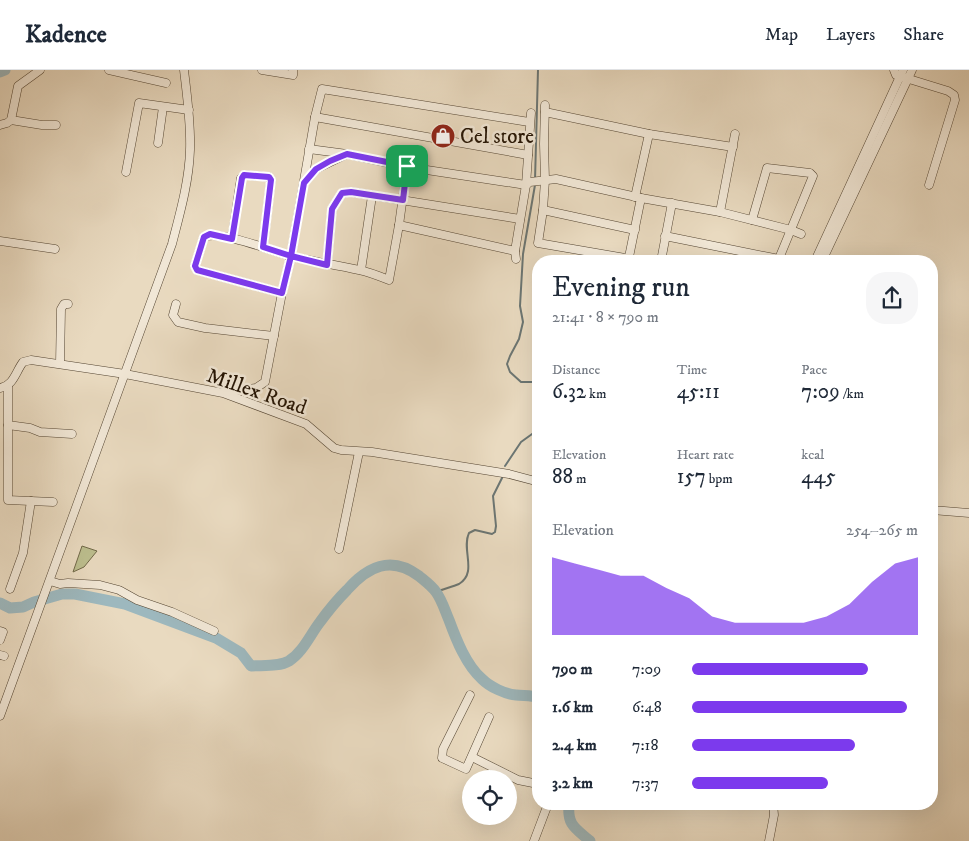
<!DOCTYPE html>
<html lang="en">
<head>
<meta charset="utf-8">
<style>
	:root { --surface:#fff; --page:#f6f6f7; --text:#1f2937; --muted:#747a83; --line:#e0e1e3; --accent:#7c3aed }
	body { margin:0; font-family:"IM FELL DW Pica",serif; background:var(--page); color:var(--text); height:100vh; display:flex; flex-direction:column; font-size:19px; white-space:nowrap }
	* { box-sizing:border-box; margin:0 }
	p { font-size:16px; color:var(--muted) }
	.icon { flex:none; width:28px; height:28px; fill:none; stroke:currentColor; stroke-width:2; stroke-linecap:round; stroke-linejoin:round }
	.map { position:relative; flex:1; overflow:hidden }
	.sheet { position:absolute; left:532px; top:185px; width:406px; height:555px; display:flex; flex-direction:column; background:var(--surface); border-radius:20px; box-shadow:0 5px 20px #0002 }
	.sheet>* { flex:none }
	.fabs { position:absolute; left:462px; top:700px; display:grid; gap:10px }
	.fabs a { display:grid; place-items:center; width:55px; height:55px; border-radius:50%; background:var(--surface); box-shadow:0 5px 20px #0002; font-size:25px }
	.pin { position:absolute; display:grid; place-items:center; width:42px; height:42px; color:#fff; margin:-21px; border-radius:10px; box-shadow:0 2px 8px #0006 }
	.round { display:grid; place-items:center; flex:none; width:52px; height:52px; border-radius:20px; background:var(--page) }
	.head { display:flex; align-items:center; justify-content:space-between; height:85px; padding:0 20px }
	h1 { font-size:28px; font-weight:600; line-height:38px }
	.metrics { display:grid; grid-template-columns:repeat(3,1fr); gap:8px; height:85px; padding:5px 20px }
	.metrics div { display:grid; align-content:center }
	.metrics b { font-size:21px; font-weight:600 }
	.metrics small { font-size:14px; font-weight:400 }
	.metrics p { font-size:14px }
	.chart { height:140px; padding:10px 20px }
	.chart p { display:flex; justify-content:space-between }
	.chart svg { width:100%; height:90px; margin-top:5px; fill:var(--accent); opacity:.7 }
	ul { padding:0 20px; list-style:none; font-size:16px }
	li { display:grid; grid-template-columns:80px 60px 1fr; align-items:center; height:38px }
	li i { height:12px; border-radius:6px; background:var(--accent) }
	header { display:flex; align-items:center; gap:30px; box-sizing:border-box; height:70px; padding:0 25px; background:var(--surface); border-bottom:1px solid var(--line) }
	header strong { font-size:24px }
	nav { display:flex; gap:28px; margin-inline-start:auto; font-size:18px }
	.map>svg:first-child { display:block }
	.green { fill:#bcbe8e; stroke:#706848 }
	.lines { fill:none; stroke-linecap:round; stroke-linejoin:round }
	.stream { stroke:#6c7673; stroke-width:2 }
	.river { stroke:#9db8be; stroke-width:11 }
	.minor-casing { stroke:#544532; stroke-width:9 }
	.minor { stroke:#f1e7d6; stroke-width:8 }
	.route-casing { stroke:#fff; stroke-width:10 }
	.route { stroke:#7c3aed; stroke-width:6 }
	.labels { text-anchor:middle; stroke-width:5; stroke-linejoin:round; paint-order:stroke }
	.poi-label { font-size:21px; fill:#231303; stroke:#f1e7d6; text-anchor:start }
	.street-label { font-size:21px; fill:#231303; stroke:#f1e7d6 }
</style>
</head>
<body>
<header>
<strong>Kadence</strong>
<nav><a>Map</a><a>Layers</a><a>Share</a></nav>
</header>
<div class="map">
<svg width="969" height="771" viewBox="0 0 969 771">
	<rect width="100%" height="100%" fill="#e9dac0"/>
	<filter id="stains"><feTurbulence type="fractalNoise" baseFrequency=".004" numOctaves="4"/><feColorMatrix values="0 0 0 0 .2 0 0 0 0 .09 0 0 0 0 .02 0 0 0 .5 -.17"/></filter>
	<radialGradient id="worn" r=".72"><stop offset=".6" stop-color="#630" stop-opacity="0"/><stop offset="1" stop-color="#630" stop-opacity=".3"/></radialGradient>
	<!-- green -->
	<polygon class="green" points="82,476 97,481 84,497 73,502"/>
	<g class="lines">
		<!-- stream -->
		<g class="stream">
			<polyline points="535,110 538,0"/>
			<polyline points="535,115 523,184 520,236 523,252 519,269 510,286 507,294 510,302 521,312 536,312 539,316"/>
			<polyline points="505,396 521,372 539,359"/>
			<path d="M436,522C443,519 452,517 459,514C478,502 461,480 469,463L475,460L492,464L495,462L496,456L493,426L502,408"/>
		</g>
		<!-- river -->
		<g class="river">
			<polyline points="0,2 5,0"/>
			<path d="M0,533L10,538L23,537L34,532L62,524H75L125,534L216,568L241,583L251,596C262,595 279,597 289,591C303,582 310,565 320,552C328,541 337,530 347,520C368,496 391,485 419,506C425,511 432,516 436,522C442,530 445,541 449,550C456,569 466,595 482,609C490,617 505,624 516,625C524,626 532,625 539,628"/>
			<path d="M569,734C567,755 575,758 590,771"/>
		</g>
		<defs>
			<g id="minor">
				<polyline points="109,0 166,13"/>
				<polyline points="262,0 293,5 293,0"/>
				<polyline points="894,0 896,5 948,21 954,25 955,30 929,115"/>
				<polyline points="545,35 544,74 545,110 543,140 538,173 625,188 629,187 641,128"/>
				<polyline points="545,42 649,64 733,77"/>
				<polyline points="315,47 528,85"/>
				<polyline points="11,50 42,55 56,55"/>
				<polyline points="0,55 7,53 11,50 18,16 40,0"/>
				<polyline points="158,73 163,37"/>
				<polyline points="309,79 347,84 407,97 526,115 530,112 556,109 641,128 720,142 791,160 801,164"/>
				<polyline points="126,102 139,33 189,40"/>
				<polyline points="304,113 316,99 345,85"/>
				<polyline points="635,127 649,64"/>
				<polyline points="543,140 635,160"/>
				<polyline points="720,142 735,64"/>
				<polyline points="752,150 767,98 810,103 813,106 778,191"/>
				<polyline points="399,155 515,181"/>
				<polyline points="665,166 779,189"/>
				<polyline points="232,169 241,108 245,105 269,107 271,110 263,177"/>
				<polyline points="0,171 55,179"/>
				<polyline points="516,189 515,181 526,115 531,43"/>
				<polyline points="661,191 672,133"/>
				<polyline points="815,191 903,0"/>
				<polyline points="822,191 912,0"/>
				<polyline points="327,195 332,139 342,123 351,122 520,149"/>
				<polyline points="361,200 372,126"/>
				<path d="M282,223L197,200L195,196L204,167C222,160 274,182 294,187C316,192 337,195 359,200C369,202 379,206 389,210L399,155L407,97"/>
				<polyline points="176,234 173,245 178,252 205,258 274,266"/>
				<polyline points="60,294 61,239 64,234 68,234"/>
				<polyline points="8,316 8,430 53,432"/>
				<path d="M0,318C14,315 15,303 23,292L31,290L125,304L223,323L306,354L334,378L341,380L372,382L509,404L539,412"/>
				<polyline points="226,322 256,318 265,312 282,223 291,186 315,47 322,19 529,52"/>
				<polyline points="8,355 30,358 40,362 72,364"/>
				<polyline points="932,440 969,443"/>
				<polyline points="339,479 359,382"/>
				<polyline points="50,511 60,514 68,513 100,515 119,520 137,530 172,542 214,561"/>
				<polyline points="10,519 23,483 31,431"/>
				<polyline points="0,561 3,562 0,570"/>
				<polyline points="0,585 4,586"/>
				<polyline points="470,625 443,679 442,688 466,699 489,647"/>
				<path d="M0,646L172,174C180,143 189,112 190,80C191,53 187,26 184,0"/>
				<polyline points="472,687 518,710 533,713 539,710"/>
				<polyline points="534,771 548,734"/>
				<polyline points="769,771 774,745 773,734"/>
			</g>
		</defs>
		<!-- minor casing -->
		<use href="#minor" class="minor-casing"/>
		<!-- minor -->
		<use href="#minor" class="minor"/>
	</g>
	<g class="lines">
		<defs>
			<polyline id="route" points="407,96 347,84 330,91 316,99 304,113 291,186 263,177 271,110 269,107 244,105 242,108 232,169 210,164 204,167 195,196 197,200 282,223 291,186 327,195 332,139 342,123 351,122 403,130 407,96"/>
		</defs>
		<!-- route casing -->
		<use href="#route" class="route-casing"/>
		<!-- route -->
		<use href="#route" class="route"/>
	</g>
	<!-- icons -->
	<defs>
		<symbol id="shop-disc" viewBox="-11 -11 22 22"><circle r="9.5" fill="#8f2418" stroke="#f1e7d6"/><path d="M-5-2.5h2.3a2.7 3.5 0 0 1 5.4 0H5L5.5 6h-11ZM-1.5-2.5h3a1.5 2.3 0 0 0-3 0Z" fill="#fff"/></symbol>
	</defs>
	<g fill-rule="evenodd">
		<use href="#shop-disc" x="429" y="52" width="28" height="28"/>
	</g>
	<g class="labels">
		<!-- poi labels -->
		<g class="poi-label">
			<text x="460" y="73">Cel store</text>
		</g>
		<!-- street labels -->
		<g class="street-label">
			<text transform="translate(257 321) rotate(19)" y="7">Millex Road</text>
		</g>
	</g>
	<rect width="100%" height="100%" filter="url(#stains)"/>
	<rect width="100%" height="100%" fill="url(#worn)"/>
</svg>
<div class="fabs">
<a><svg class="icon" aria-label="locate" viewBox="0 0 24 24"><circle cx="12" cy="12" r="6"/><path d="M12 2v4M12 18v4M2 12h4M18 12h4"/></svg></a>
</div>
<div class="pin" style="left:407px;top:96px;background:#1e9e55"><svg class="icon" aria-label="arrive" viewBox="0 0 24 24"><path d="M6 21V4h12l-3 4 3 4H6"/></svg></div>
<section class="sheet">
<div class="head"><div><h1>Evening run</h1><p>21:41 · 8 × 790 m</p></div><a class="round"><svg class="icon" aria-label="share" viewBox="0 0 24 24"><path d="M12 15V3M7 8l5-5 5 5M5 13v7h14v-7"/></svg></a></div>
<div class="metrics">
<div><p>Distance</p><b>6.32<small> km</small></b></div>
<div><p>Time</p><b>45:11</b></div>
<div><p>Pace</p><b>7:09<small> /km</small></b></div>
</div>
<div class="metrics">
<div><p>Elevation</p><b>88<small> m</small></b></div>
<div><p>Heart rate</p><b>157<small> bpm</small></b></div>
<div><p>kcal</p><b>445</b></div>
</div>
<div class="chart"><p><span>Elevation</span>254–265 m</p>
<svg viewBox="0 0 160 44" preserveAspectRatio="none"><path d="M0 44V6L10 9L20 12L30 15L40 15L50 21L60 26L70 35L80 38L90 38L100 38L110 38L120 35L130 29L140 18L150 9L160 6V44z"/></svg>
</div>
<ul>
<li><b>790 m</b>7:09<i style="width:78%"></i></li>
<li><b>1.6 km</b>6:48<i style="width:95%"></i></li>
<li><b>2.4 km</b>7:18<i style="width:72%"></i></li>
<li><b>3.2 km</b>7:37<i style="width:60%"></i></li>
</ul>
</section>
</div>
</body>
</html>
